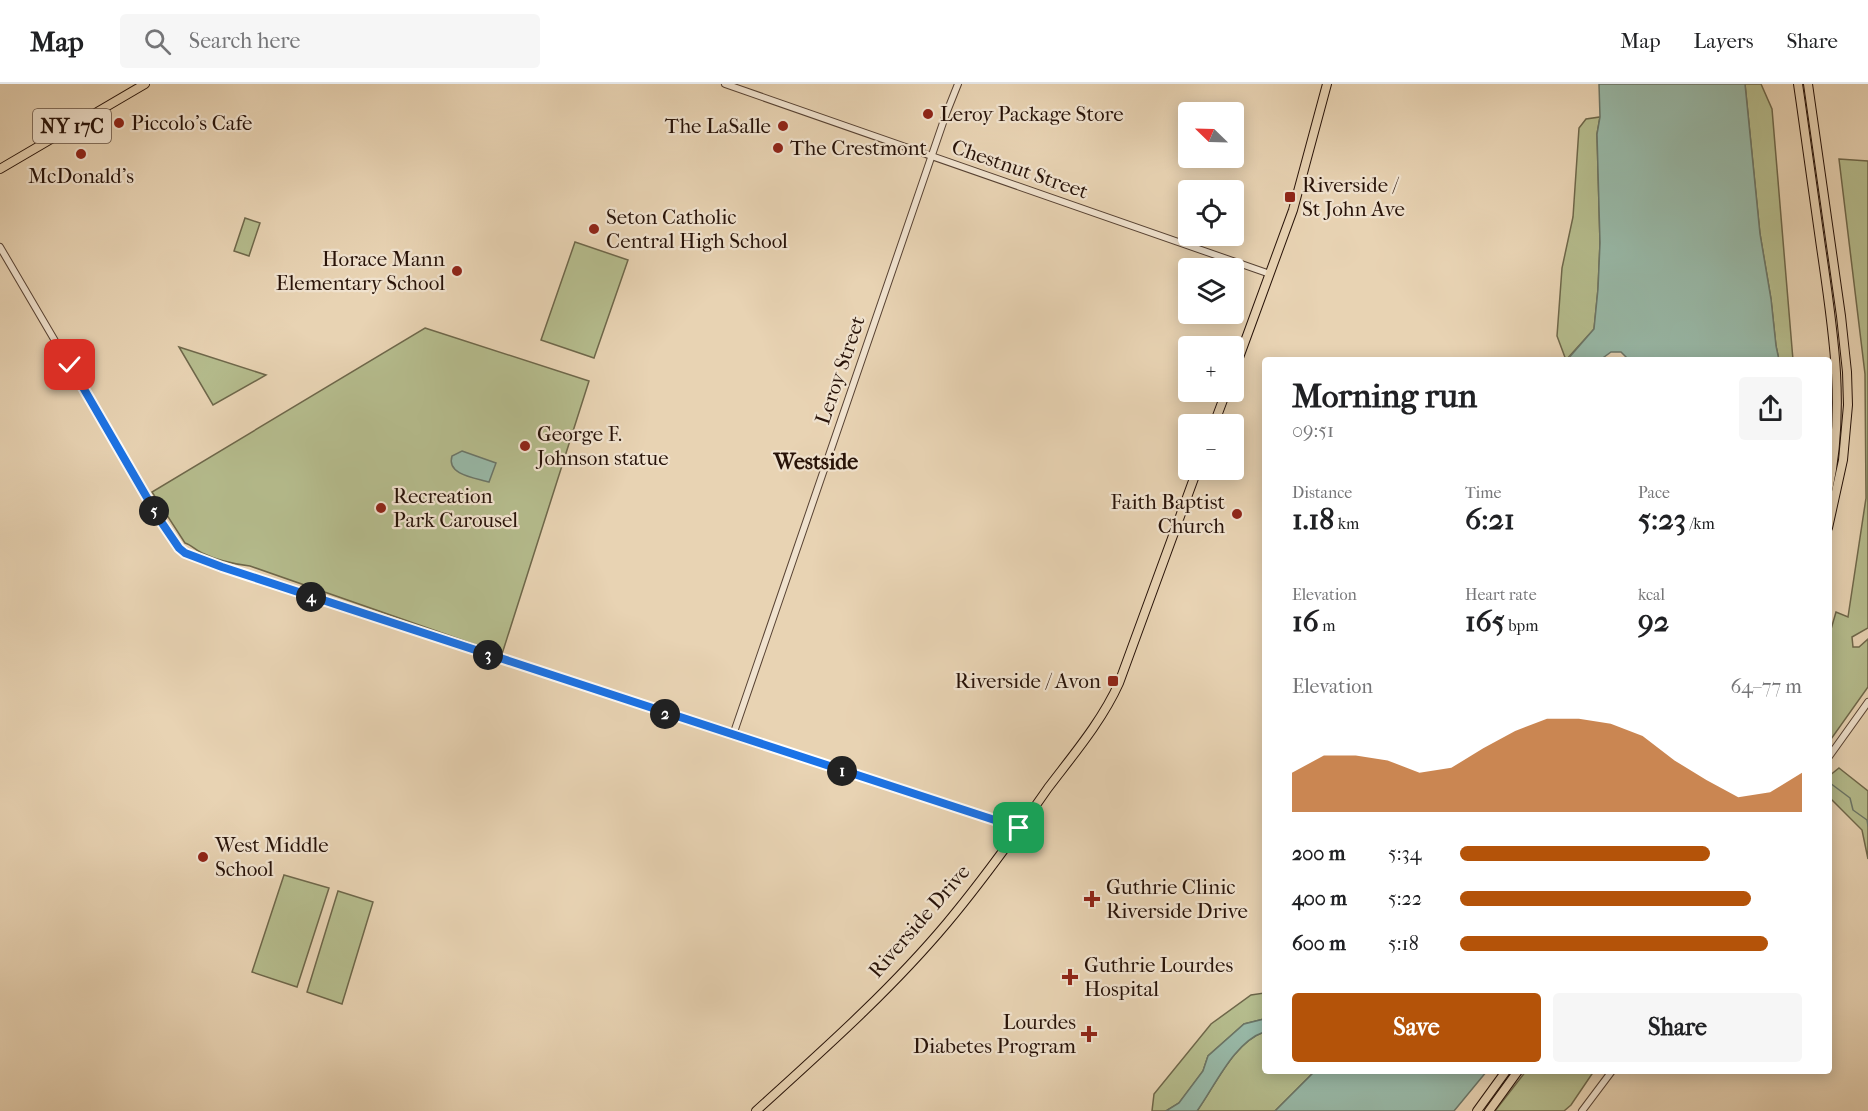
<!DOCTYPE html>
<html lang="en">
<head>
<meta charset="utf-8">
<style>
	:root { --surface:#fff; --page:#f6f6f6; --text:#202124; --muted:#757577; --line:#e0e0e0; --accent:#b45309 }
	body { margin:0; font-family:"IM FELL French Canon",serif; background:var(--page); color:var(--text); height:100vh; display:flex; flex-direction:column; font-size:22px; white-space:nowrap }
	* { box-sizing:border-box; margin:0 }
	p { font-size:20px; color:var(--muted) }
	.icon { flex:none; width:33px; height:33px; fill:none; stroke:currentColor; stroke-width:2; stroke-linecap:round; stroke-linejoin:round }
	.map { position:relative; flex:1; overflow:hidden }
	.panel { position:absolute; left:1262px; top:273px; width:570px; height:717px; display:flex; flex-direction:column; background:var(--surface); border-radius:6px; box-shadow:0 3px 15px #0003 }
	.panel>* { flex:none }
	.needle { width:39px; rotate:293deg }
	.controls { position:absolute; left:1178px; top:18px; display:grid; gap:12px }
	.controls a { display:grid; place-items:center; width:66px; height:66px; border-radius:6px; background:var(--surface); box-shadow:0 3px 15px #0003; font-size:30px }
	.pin { position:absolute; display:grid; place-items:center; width:51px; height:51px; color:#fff; margin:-26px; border-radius:12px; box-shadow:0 3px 9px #0006 }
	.km { position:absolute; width:30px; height:30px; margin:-15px; border-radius:50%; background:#222; color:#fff; font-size:16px; line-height:30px; text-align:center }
	.round { display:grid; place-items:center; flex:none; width:63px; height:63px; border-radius:6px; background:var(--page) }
	.overview { display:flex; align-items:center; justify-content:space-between; height:102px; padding:0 30px }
	h1 { font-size:33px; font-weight:800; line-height:45px }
	.stats { display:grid; grid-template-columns:repeat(3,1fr); gap:9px; height:102px; padding:6px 30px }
	.stats div { display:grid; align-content:center }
	.stats b { font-size:30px; font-weight:800 }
	.stats small { font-size:16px; font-weight:400 }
	.stats p { font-size:16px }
	.chart { height:168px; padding:12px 30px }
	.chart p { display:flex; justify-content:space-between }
	.chart svg { width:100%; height:108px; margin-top:6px; fill:var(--accent); opacity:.7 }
	.cta { display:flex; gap:12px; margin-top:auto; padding:12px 30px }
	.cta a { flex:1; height:69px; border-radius:6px; background:var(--accent); color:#fff; font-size:24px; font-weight:800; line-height:69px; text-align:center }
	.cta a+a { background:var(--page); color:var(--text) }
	ul { padding:0 30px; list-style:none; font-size:20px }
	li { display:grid; grid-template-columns:96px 72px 1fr; align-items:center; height:45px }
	li i { height:15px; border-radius:8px; background:var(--accent) }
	header { display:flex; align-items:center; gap:36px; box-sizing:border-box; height:84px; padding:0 30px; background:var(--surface); border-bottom:2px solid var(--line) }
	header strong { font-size:28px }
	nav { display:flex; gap:33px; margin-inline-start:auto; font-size:21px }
	.search { width:420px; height:54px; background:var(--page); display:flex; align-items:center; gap:15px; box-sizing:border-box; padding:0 21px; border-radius:6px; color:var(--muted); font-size:22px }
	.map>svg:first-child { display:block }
	.green { fill:#b5bc8d; stroke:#6e674a; stroke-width:1.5 }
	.water { fill:#98b9a8; stroke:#6b7668; stroke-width:1.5 }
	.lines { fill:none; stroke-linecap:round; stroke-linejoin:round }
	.stream { stroke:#6b7668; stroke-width:1.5 }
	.minor-casing { stroke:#574233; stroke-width:8 }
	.major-casing { stroke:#271208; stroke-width:10 }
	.minor { stroke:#f0e2ce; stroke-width:6 }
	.major { stroke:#e8d3b3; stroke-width:8 }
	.route-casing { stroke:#fff; stroke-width:12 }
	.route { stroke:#1a73e8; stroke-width:8 }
	.poi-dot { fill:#8f2418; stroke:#f0e2ce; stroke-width:2 }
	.labels { text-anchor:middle; stroke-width:4.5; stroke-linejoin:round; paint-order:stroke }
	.shield { fill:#f0e2ce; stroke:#635043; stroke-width:1.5 }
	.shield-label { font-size:20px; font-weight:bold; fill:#271208 }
	.poi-label { font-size:21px; fill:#271208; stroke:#f0e2ce; text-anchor:start }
	.street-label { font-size:21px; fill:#271208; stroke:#f0e2ce }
	.neighbourhood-label { font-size:22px; font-weight:bold; fill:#271208; stroke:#f0e2ce }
</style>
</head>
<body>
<header>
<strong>Map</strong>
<div class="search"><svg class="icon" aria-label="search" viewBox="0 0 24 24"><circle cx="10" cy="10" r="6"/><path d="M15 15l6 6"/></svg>Search here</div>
<nav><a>Map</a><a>Layers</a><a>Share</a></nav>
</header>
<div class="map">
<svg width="1868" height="1027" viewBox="0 0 1868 1027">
	<rect width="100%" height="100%" fill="#e8d3b3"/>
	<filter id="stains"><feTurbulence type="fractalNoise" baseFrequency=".00333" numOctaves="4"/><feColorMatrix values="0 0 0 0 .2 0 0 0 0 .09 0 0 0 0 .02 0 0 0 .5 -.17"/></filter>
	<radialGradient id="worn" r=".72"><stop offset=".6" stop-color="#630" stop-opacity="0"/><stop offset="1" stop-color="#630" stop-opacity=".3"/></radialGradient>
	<!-- green -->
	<g class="green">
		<polygon points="1745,0 1761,0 1772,25 1793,276 1779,276 1776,262 1771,215 1760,150"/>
		<polygon points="1600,33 1597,50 1600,159 1598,205 1594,245 1566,276 1557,252 1562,184 1573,133 1579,44 1586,35"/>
		<polygon points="1839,75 1868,77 1868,544 1852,553 1853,563 1859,563 1868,555 1868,603 1829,658 1829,552 1836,528 1848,533 1866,414 1865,290"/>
		<polygon points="245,134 260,139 249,172 234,167"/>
		<polygon points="575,158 628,176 594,274 541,256"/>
		<path d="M425,244L589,297L502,570L250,482C234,480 216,476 202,469C195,466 192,461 185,459L152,408Z"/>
		<polygon points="179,263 266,291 213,321"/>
		<polygon points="1839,684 1868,707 1868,775 1862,746 1829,713 1829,692"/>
		<polygon points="284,791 329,804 297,903 252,888"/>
		<polygon points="338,807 373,818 342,920 307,908"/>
		<polygon points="1264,909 1264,935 1244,940 1208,972 1203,987 1179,1019 1166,1027 1152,1027 1154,1010 1211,940 1251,911"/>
		<path d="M1264,948V987H1315L1275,1027H1197C1215,1002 1234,958 1264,948Z"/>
		<polygon points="1526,987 1594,987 1571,1021 1564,1027 1495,1027"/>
	</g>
	<!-- water -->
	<g class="water">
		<polygon points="1599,0 1745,0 1760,150 1771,215 1776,262 1779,276 1629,276 1621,268 1611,268 1600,276 1567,276 1594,245 1598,205 1600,159 1597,50 1600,33"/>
		<path d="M462,367L496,379L489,398C476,394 446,391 452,372Z"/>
		<path d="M1264,935V948C1234,958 1215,1002 1197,1027H1166L1179,1019L1203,987L1208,972L1244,940Z"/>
		<polygon points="1315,987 1487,987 1454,1027 1275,1027"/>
	</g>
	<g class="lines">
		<!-- stream -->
		<polyline class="stream" points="1828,688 1830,699 1850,714 1853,726 1867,736 1868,742"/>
		<defs>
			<g id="minor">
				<polyline points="725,0 1270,190"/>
				<polyline points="0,163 160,436 179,464 185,469 222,483 1019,745"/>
				<polyline points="733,651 946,30 958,0"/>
				<polyline points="1828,674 1868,618"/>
				<polyline points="1582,1027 1612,987"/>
			</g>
			<g id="major">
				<path d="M1798,0C1806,54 1813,108 1821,163C1833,245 1846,324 1828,407"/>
				<polyline points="1808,0 1841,232 1847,288 1848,321 1843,376 1828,444"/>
				<polyline points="0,85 145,0"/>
				<polyline points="1233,290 1293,126 1327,0"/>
				<polyline points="1214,340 1226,308"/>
				<path d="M756,1027C822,967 890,907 947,839C983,796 1016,750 1048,704C1073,671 1102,637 1119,599L1197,386"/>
				<polyline points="1477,1027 1506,987"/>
				<polyline points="1489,1027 1518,987"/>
			</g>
		</defs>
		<!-- minor casing -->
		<use href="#minor" class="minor-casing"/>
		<!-- major casing -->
		<use href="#major" class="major-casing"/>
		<!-- minor -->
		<use href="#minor" class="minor"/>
		<!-- major -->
		<use href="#major" class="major"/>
	</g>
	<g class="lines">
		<defs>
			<polyline id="route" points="70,281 160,436 179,464 185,469 222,483 1019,744"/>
		</defs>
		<!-- route casing -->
		<use href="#route" class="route-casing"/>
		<!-- route -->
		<use href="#route" class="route"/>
	</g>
	<!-- markers -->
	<g class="poi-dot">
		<circle cx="928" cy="30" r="6"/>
		<circle cx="119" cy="39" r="6"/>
		<circle cx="783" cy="42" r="6"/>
		<circle cx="778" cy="64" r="6"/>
		<circle cx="81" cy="70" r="6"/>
		<rect x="1284" y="107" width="12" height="12" rx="3"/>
		<circle cx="594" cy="145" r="6"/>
		<circle cx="457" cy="187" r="6"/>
		<circle cx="525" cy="362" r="6"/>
		<circle cx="381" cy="424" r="6"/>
		<circle cx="1237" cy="430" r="6"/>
		<rect x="1107" y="591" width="12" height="12" rx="3"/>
		<circle cx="203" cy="773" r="6"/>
		<path d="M1089 806h6v6h6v6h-6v6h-6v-6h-6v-6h6z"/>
		<path d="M1067 884h6v6h6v6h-6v6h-6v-6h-6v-6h6z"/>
		<path d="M1086 941h6v6h6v6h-6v6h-6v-6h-6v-6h6z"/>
	</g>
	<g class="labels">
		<!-- shield labels -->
		<rect class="shield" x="33" y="25" width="78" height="34" rx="4.5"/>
		<g class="shield-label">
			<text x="72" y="49">NY 17C</text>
		</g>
		<!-- poi labels -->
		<g class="poi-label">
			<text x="940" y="37">Leroy Package Store</text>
			<text x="131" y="46">Piccolo's Cafe</text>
			<text x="771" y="49" text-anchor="end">The LaSalle</text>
			<text x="790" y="71">The Crestmont</text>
			<text x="81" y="99" text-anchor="middle">McDonald's</text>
			<text x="1302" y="108">Riverside /<tspan x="1302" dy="24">St John Ave</tspan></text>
			<text x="606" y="140">Seton Catholic<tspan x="606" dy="24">Central High School</tspan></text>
			<text x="445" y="182" text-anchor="end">Horace Mann<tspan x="445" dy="24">Elementary School</tspan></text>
			<text x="537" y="357">George F.<tspan x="537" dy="24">Johnson statue</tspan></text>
			<text x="393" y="419">Recreation<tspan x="393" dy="24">Park Carousel</tspan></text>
			<text x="1225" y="425" text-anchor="end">Faith Baptist<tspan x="1225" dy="24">Church</tspan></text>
			<text x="1101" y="604" text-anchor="end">Riverside / Avon</text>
			<text x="215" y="768">West Middle<tspan x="215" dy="24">School</tspan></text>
			<text x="1106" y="810">Guthrie Clinic<tspan x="1106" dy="24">Riverside Drive</tspan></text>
			<text x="1084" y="888">Guthrie Lourdes<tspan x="1084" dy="24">Hospital</tspan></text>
			<text x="1076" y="945" text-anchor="end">Lourdes<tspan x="1076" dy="24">Diabetes Program</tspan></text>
		</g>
		<!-- street labels -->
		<g class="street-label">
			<text transform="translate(1020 85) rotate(19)" y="7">Chestnut Street</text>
			<text transform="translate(840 286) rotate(-71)" y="7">Leroy Street</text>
			<text transform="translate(919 837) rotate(-49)" y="7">Riverside Drive</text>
		</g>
		<!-- neighbourhood labels -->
		<g class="neighbourhood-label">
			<text x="816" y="385">Westside</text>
		</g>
	</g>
	<rect width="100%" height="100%" filter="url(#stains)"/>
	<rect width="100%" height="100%" fill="url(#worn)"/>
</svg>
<div class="controls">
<a><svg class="needle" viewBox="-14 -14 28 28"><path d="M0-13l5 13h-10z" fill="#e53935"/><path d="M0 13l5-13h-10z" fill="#757577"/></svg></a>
<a><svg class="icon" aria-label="locate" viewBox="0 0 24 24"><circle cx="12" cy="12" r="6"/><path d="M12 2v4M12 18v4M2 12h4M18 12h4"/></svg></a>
<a><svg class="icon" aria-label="layers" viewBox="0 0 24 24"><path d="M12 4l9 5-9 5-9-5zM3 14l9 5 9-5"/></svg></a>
<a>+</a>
<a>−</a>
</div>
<div class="pin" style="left:1019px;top:744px;background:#1e9e55"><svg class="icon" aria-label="arrive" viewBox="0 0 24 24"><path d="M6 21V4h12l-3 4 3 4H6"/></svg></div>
<div class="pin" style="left:70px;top:281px;background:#d93025"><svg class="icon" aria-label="check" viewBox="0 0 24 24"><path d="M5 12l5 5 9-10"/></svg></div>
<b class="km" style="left:842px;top:687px">1</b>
<b class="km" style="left:665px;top:630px">2</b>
<b class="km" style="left:488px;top:571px">3</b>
<b class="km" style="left:311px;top:513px">4</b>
<b class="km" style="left:154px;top:427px">5</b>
<section class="panel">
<div class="overview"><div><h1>Morning run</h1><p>09:51</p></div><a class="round"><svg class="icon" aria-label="share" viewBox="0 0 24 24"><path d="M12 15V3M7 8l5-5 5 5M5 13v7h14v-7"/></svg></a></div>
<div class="stats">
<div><p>Distance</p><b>1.18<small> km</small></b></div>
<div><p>Time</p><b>6:21</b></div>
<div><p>Pace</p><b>5:23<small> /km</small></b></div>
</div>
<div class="stats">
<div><p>Elevation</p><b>16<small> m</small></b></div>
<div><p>Heart rate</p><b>165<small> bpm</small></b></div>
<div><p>kcal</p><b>92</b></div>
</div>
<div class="chart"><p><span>Elevation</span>64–77 m</p>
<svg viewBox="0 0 160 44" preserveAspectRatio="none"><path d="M0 44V28L10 21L20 21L30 23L40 28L50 26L60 18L70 11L80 6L90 6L100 8L110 13L120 23L130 31L140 38L150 36L160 28V44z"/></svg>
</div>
<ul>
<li><b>200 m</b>5:34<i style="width:73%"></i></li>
<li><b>400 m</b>5:22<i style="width:85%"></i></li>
<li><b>600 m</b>5:18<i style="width:90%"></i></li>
</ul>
<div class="cta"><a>Save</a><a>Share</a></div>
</section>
</div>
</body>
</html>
